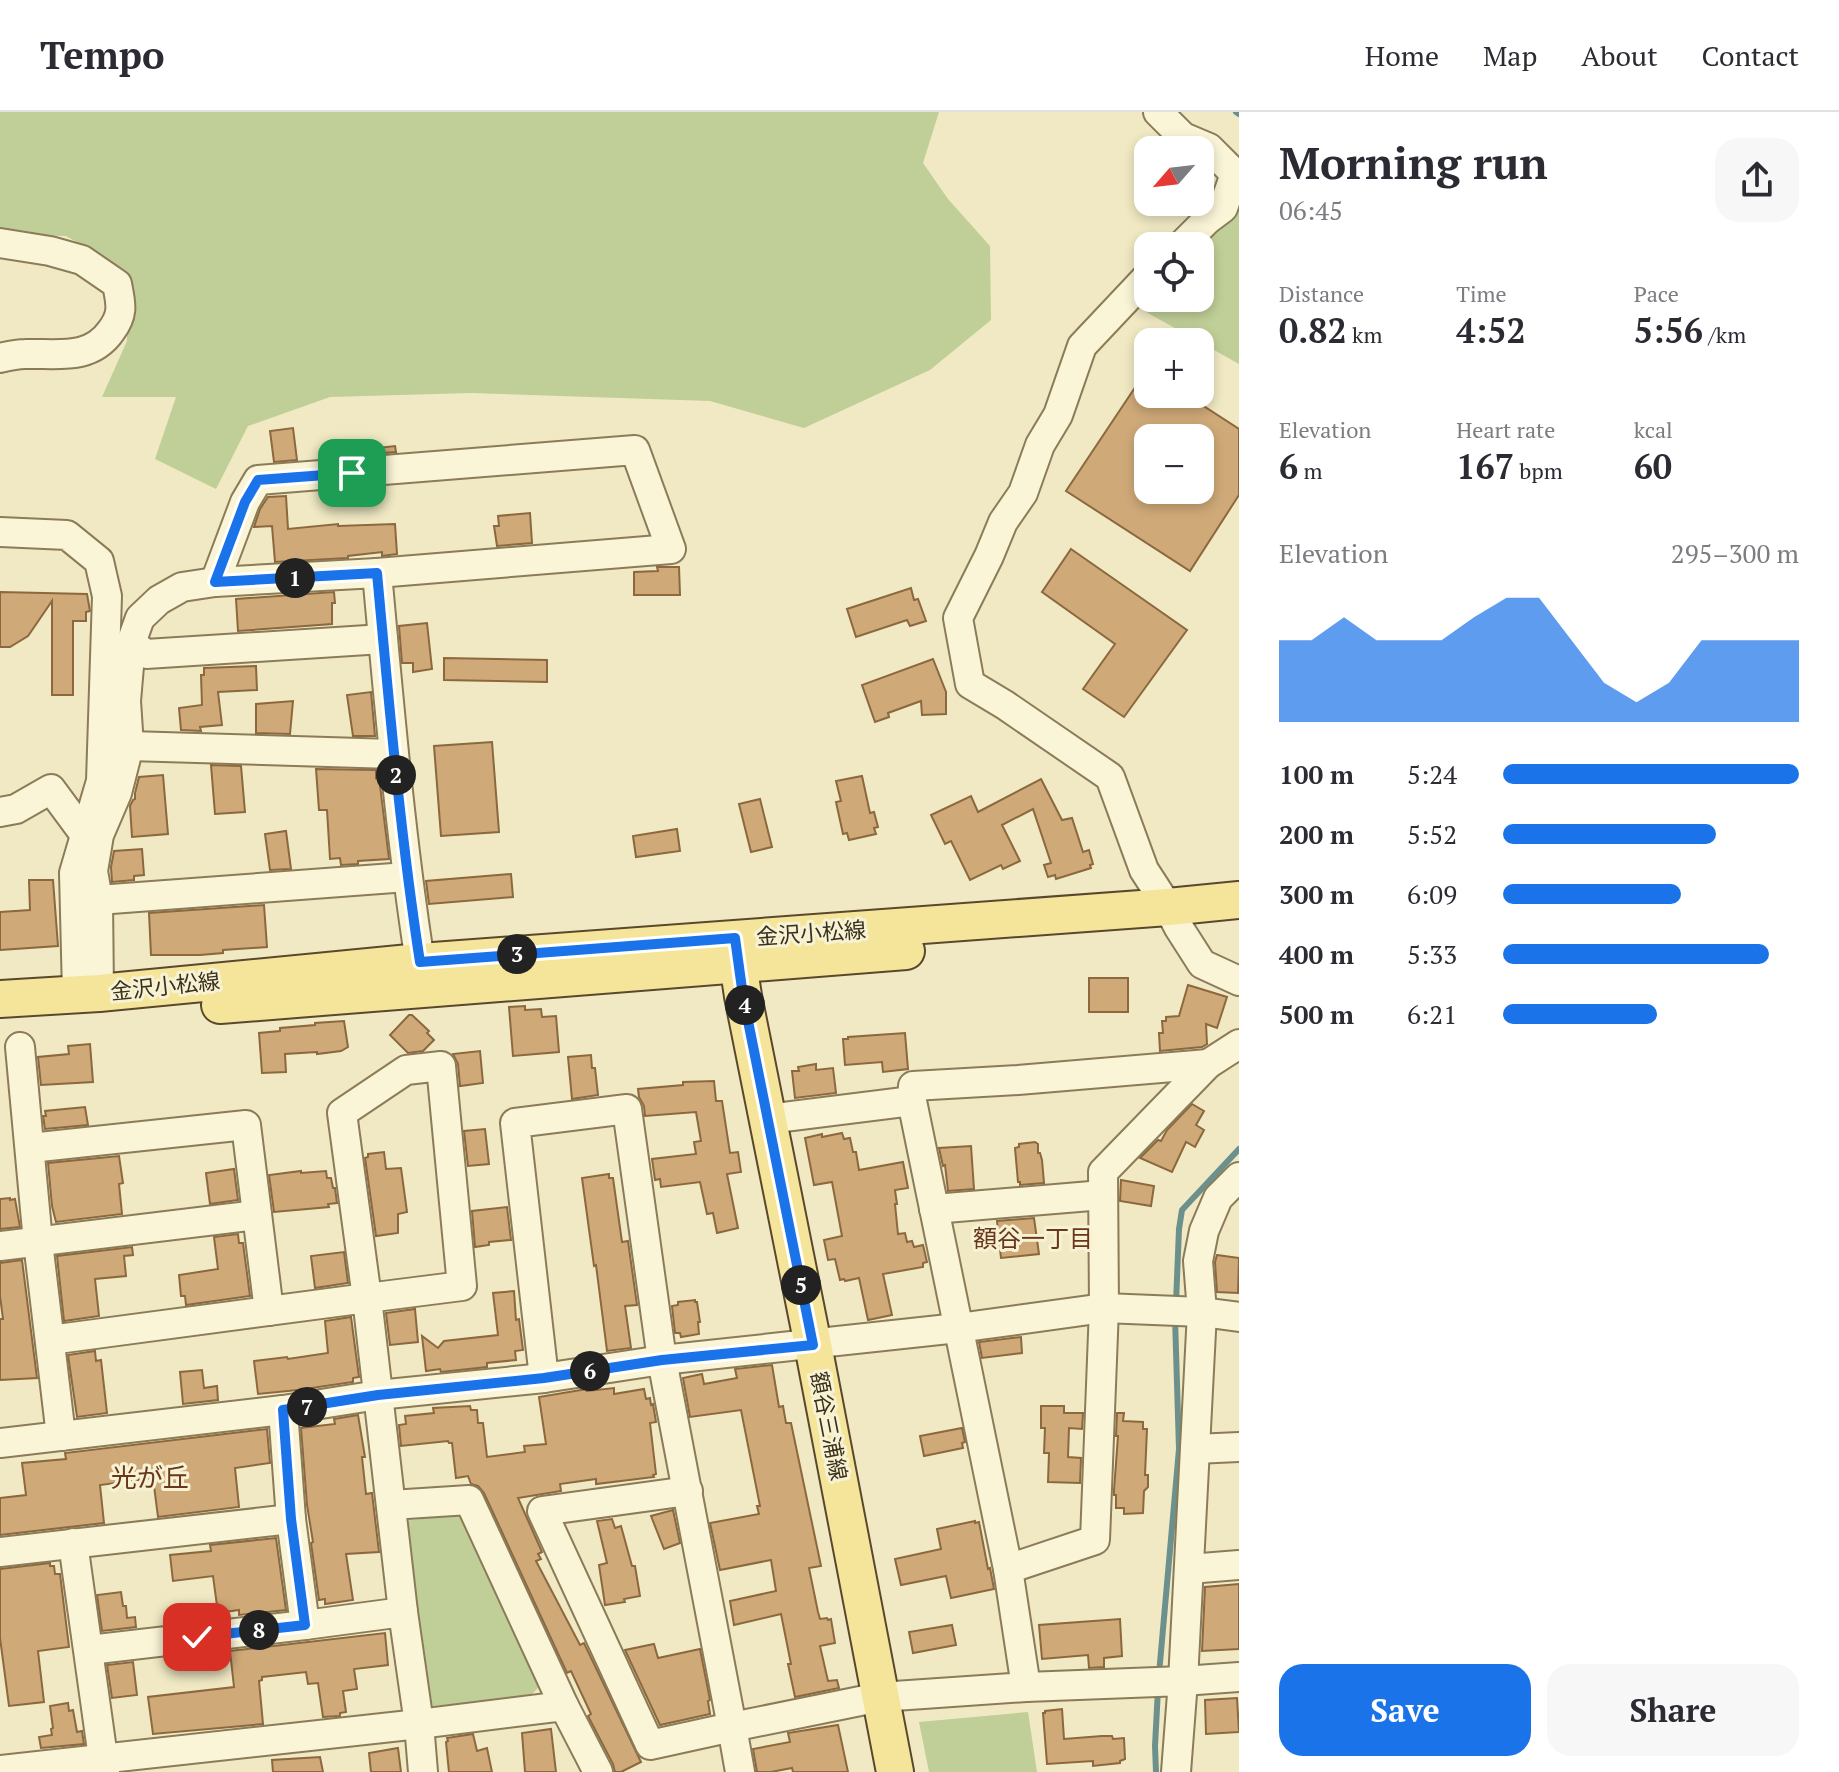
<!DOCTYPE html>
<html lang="en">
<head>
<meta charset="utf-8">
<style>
	:root { --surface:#fff; --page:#f7f7f7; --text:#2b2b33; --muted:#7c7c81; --line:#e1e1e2; --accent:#1a73e8 }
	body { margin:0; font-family:"PT Serif","Noto Sans JP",serif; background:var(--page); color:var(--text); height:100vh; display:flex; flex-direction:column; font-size:30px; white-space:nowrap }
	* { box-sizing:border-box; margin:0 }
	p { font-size:26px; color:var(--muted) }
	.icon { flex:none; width:44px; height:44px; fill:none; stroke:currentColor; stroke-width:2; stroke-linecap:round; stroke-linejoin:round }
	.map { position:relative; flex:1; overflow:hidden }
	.sheet { display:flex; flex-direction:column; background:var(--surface); width:600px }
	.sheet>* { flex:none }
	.needle { width:52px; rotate:242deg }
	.fabs { position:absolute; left:1134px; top:24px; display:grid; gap:16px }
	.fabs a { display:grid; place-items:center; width:80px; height:80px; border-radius:16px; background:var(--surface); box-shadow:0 4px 12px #0003; font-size:40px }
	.pin { position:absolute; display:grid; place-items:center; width:68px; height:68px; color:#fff; margin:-34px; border-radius:16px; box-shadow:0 4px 12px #0006 }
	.km { position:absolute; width:40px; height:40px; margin:-20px; border-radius:50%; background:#222; color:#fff; font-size:22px; line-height:40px; text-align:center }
	.round { display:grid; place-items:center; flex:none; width:84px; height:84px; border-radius:24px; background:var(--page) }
	.headline { display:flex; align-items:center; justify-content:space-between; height:136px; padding:0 40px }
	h1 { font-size:44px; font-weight:700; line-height:60px }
	.figures { display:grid; grid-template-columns:repeat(3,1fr); gap:12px; height:136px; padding:8px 40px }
	.figures div { display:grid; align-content:center }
	.figures b { font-size:34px; font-weight:700 }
	.figures small { font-size:22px; font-weight:400 }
	.figures p { font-size:22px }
	.chart { height:224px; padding:16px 40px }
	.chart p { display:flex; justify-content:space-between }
	.chart svg { width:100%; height:144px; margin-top:8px; fill:var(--accent); opacity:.7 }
	.cta { display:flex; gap:16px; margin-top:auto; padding:16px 40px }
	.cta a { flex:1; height:92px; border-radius:24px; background:var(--accent); color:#fff; font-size:32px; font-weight:700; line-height:92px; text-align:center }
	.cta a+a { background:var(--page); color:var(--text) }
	ul { padding:0 40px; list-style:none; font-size:26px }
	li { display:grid; grid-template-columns:128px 96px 1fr; align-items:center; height:60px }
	li i { height:20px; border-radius:10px; background:var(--accent) }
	header { display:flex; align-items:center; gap:48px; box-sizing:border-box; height:112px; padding:0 40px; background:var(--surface); border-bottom:2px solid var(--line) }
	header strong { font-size:38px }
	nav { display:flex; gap:44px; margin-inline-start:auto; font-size:28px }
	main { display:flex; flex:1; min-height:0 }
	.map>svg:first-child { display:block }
	.green { fill:#c0cf97 }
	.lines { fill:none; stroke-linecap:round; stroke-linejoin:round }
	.stream { stroke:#6c918d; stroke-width:6 }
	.building { fill:#cfa978; stroke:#8b683e; stroke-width:2; fill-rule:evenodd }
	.minor-casing { stroke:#8b7b59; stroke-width:32 }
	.major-casing { stroke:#59482d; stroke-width:40 }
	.minor { stroke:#faf5d7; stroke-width:28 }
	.major { stroke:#f4e59a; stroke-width:36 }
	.route-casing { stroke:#fff; stroke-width:16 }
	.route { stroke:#1a73e8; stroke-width:10 }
	.labels { text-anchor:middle; stroke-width:6; stroke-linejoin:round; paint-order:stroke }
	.street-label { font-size:22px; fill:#3a301e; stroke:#f7f2d3 }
	.neighbourhood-label { font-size:24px; fill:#69371b; stroke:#f7f2d3 }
	.quarter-label { font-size:26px; fill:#69371b; stroke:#f7f2d3 }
</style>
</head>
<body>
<header>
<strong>Tempo</strong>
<nav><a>Home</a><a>Map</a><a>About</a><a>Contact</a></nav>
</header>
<main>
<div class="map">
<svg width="1239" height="1660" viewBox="0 0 1239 1660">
	<rect width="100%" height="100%" fill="#f0e9c3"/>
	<!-- green -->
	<g class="green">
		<polygon points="0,0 939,0 923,51 948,87 990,134 991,208 930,258 804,316 710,289 471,281 330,285 248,314 216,377 155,347 176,285 102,285 127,229 127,159 66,124 0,123"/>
		<polygon points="1239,97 1239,252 1139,196 1149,186 1200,186 1200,135"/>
		<polygon points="463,1402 545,1569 530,1584 426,1595 403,1409"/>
		<polygon points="1028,1600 1037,1660 929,1660 919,1610"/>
	</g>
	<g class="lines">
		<!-- stream -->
		<g class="stream">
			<polyline points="1236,0 1239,2"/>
			<polyline points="1176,1191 1179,1117 1182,1098 1239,1037"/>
			<polyline points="1159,1562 1179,1337 1175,1206"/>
			<polyline points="1156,1660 1155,1634 1158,1577"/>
		</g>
	</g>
	<!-- building -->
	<g class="building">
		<path d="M1148,256V282H1185L1239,317V383L1190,459L1066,379ZM1148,326H1200V378H1148Z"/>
		<polygon points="293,316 297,348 274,350 270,319"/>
		<polygon points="395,334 396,340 343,344 343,340"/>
		<polygon points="286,384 288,417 338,412 338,414 395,412 397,442 382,444 382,440 348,444 348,446 275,450 272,414 254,415 260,397 268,385"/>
		<polygon points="530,401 532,431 497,434 494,414 499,414 498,404"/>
		<polygon points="1071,437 1187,518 1124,605 1083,577 1115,532 1042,480"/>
		<polygon points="657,455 679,455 680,483 634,483 634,460 658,459"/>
		<polygon points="911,476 914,488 918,487 926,509 910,514 907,508 856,525 847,497"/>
		<polygon points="0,480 87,482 90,499 86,500 86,509 73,509 73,583 52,583 52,489 28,524 10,535 0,535"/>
		<polygon points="334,480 335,491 332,491 332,512 238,519 236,487"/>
		<polygon points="427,511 432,557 413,560 413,551 402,551 399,514"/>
		<polygon points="444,546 547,548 547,570 444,568"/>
		<polygon points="933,547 946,580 946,602 922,603 921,589 888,601 889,605 875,610 862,573"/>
		<polygon points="256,554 257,578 218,580 222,613 200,615 201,619 181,618 179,596 202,593 201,563 204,563 204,556"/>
		<polygon points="371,580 375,624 353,624 347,583"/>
		<polygon points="293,589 290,622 256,621 256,592"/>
		<polygon points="492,630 499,720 441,724 434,634"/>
		<polygon points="211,653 241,654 245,700 215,702"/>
		<polygon points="316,657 376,658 376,666 379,665 389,747 358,749 358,752 341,753 340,746 330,747 327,698 319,698"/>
		<polygon points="163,663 168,722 132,725 130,694 133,688 135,687 135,681 139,665"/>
		<polygon points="862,664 870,701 874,700 878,715 874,716 876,722 849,728 847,721 843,722 836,690 841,689 836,669"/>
		<polygon points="1041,667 1062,708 1072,706 1083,740 1089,738 1093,752 1090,753 1091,756 1056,767 1055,763 1048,765 1044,753 1051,751 1033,697 1002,713 1020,749 1003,757 1001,753 970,768 951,729 945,732 931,703 971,684 978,700"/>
		<polygon points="760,687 772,735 751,740 739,692"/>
		<polygon points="677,717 680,739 636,745 633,724"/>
		<polygon points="286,719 291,757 270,758 265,722"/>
		<polygon points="142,737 144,763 134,764 134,768 112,770 111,755 114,739"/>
		<polygon points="511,762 513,785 429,792 426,769"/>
		<polygon points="29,768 53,768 58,834 0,838 0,800 30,798"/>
		<polygon points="264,793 267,835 223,838 223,841 200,843 151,843 149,801"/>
		<rect x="1089" y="866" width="39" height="34"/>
		<polygon points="1188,873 1227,885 1217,916 1206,912 1207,932 1202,935 1160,939 1159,921 1163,921 1162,909 1166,909 1166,905 1179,904"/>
		<polygon points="525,894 525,898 541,897 542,905 556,904 559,940 513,944 509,895"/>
		<polygon points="409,903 412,903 429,919 427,921 434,928 423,939 408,941 390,923"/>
		<polygon points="344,909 348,935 341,939 317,942 317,940 285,942 286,960 262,961 259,921 280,919 280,916 315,913 315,911"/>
		<polygon points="905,921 908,957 883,960 882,950 845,953 843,927 848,927 848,925"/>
		<polygon points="90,932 93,970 41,973 38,945 69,942 68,934"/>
		<polygon points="480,939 483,971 460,974 458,952 453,942"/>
		<polygon points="591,943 592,956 595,956 598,983 572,987 568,945"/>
		<polygon points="816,952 816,958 833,956 836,981 795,986 792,959 799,959 798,955"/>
		<polygon points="714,969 716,989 722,989 730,1041 738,1040 741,1060 727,1062 738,1116 717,1121 713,1101 707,1102 700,1070 661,1075 660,1067 655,1068 652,1047 696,1042 694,1030 701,1029 696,1000 645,1004 644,994 639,985 638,977 683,973 683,970"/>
		<polygon points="1192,992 1204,999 1196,1013 1204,1018 1195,1035 1186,1030 1172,1060 1140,1046 1158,1028 1161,1029 1167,1018"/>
		<polygon points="85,995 88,1013 45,1017 43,1004 46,1004 45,999"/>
		<polygon points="485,1017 489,1052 468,1054 464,1019"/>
		<polygon points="842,1021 844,1027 850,1026 853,1040 856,1040 859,1058 903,1050 908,1076 895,1078 897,1092 895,1092 898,1122 905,1121 907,1130 912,1129 914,1135 923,1133 927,1150 923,1151 923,1155 883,1162 892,1203 868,1208 859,1166 845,1169 844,1167 840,1168 835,1147 828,1148 824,1128 842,1124 832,1070 814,1073 805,1026 822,1022 822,1025"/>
		<polygon points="1035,1030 1038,1032 1038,1041 1040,1041 1042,1048 1044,1071 1020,1073 1020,1070 1018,1070 1015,1036 1019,1035 1019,1032"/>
		<polygon points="971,1034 974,1077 948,1079 945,1053 943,1054 939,1036"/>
		<polygon points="384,1040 386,1057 401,1056 407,1100 398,1102 398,1121 376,1124 365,1046 368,1045 368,1042"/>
		<polygon points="119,1044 123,1071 119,1072 122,1102 56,1110 52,1094 48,1051"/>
		<polygon points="234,1057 238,1088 210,1092 206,1061"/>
		<polygon points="301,1059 301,1061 326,1059 327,1066 331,1066 333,1076 335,1076 337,1091 328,1092 329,1095 274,1100 269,1063"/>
		<polygon points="609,1062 609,1066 613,1066 622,1130 628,1129 637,1193 625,1194 631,1236 607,1239 596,1153 594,1154 582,1066"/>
		<polygon points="1121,1068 1154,1074 1151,1094 1120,1089"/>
		<polygon points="10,1086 10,1088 15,1087 20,1115 0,1117 0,1087"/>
		<polygon points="507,1095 511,1128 489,1130 489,1133 475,1135 472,1099"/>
		<polygon points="1034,1106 1039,1142 1001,1146 997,1109"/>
		<polygon points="238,1122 239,1131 243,1131 250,1184 186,1193 185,1184 181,1184 179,1163 218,1157 214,1125"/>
		<polygon points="132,1135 133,1143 124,1144 126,1164 95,1167 99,1204 64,1209 57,1144"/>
		<polygon points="344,1140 348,1171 315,1176 311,1144"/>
		<polygon points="1217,1143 1239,1146 1238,1181 1217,1180 1215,1150"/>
		<polygon points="22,1148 37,1266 0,1268 0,1207 3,1207 0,1184 0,1151"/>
		<polygon points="514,1179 516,1208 519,1207 523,1238 515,1239 516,1248 487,1251 487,1255 441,1260 440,1257 426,1259 422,1224 438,1236 444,1229 498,1223 493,1181"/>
		<polygon points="695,1188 695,1190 697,1190 700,1210 698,1210 699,1222 681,1225 680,1221 675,1221 672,1194 678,1193 678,1190"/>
		<polygon points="415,1197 418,1230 390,1233 386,1201"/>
		<polygon points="351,1205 359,1265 353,1266 353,1270 298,1278 258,1282 254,1249 287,1245 288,1247 328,1241 325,1209"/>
		<polygon points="1021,1225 1022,1241 982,1246 979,1230"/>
		<polygon points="95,1239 96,1249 101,1248 107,1301 77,1305 68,1243"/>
		<polygon points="772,1253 779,1295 783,1294 786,1311 791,1311 821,1454 809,1456 818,1500 820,1507 827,1506 828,1508 831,1507 835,1531 820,1534 828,1569 837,1568 839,1576 795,1585 788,1552 791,1552 781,1502 734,1513 730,1489 776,1479 771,1448 720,1458 710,1411 759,1402 757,1394 760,1394 741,1298 690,1305 683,1266 702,1262 704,1272 737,1266 735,1257"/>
		<polygon points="202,1258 204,1276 217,1274 218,1288 183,1292 180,1260"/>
		<polygon points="614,1276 614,1282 644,1277 646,1287 650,1286 651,1293 653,1292 656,1310 650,1311 656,1362 653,1363 654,1365 596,1372 596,1367 560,1372 561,1379 518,1386 542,1440 538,1442 541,1447 536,1449 580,1533 584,1531 641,1650 621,1660 615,1660 613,1652 588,1604 591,1602 571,1559 567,1561 484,1381 478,1374 471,1372 468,1364 456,1366 452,1331 449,1331 448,1329 401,1334 399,1313 406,1312 405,1304 434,1301 433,1296 470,1294 471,1298 477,1298 478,1311 483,1311 487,1345 525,1340 524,1334 546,1332 539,1285 587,1277 587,1279"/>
		<polygon points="1041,1294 1064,1294 1064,1301 1083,1301 1082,1317 1069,1316 1068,1345 1081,1346 1080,1371 1048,1370 1049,1341 1044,1341 1045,1316 1041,1316"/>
		<polygon points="1117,1301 1124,1301 1123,1309 1143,1310 1143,1317 1147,1317 1145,1363 1148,1363 1148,1375 1144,1379 1143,1401 1124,1402 1124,1396 1116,1396 1116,1383 1114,1383 1114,1378 1118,1324 1116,1324"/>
		<polygon points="358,1303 365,1345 362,1345 366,1382 372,1381 379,1440 346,1442 353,1488 325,1492 325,1487 319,1488 311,1431 313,1430 307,1393 301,1316 335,1312 334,1307"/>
		<polygon points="962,1316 965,1330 962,1331 963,1336 924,1344 920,1324"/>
		<polygon points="267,1317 270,1351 235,1356 239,1395 158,1405 153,1366 100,1373 104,1411 0,1423 0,1386 26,1383 22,1351 66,1347 65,1341"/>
		<polygon points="673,1398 680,1431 664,1437 651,1404"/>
		<polygon points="612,1407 615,1416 621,1414 632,1454 635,1454 640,1484 624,1487 625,1490 605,1493 599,1453 607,1451 597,1409"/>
		<polygon points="975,1409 975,1411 979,1410 988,1457 990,1456 994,1477 951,1486 946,1464 901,1473 895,1447 941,1437 937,1417"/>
		<polygon points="276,1426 286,1498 239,1503 239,1498 218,1501 213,1464 173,1469 170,1443 211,1439 210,1433"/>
		<polygon points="50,1451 50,1454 54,1454 55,1462 60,1462 69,1535 38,1539 44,1590 9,1594 0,1526 0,1457"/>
		<polygon points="1239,1472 1239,1537 1202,1539 1205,1475"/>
		<polygon points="121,1480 123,1494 126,1494 127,1506 135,1505 136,1515 102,1519 97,1483"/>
		<polygon points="1120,1507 1122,1544 1104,1546 1104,1555 1089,1556 1088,1543 1042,1547 1039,1513"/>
		<polygon points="952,1513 956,1533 913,1541 909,1520"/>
		<polygon points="385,1521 388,1553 354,1557 357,1577 343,1579 346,1600 340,1601 340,1604 323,1605 318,1571 308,1572 306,1560 262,1565 262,1568 259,1569 263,1612 153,1622 148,1585 234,1575 230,1539"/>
		<polygon points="654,1532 658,1546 700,1537 710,1588 708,1589 710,1602 660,1613 625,1538"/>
		<polygon points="133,1550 137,1583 112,1586 107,1553"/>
		<polygon points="1237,1586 1239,1620 1206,1622 1205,1588"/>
		<polygon points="68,1591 69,1599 73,1598 77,1620 82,1619 84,1632 41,1636 39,1625 52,1623 51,1617 53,1616 50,1594"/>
		<polygon points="1062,1597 1064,1627 1102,1624 1112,1624 1113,1627 1124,1626 1125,1647 1120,1649 1120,1651 1093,1654 1093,1649 1047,1652 1043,1601 1045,1601 1045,1599"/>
		<polygon points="838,1613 848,1660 793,1660 792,1656 771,1660 757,1660 753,1637 790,1630 788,1621"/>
		<polygon points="551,1617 556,1660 525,1660 522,1621"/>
		<polygon points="473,1622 477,1639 487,1636 492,1660 449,1660 446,1630 448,1629 447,1626"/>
		<polygon points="398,1636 401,1660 371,1660 369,1641"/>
		<polygon points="320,1645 323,1660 273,1660 272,1648"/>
	</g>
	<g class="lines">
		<defs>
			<g id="minor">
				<polyline points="1158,0 1183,25 1209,36 1235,62 1223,96 1207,108 1181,134"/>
				<path d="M0,131L50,139L82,148L117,172C121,192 124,202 111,219C90,249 57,241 25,242C17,242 8,244 0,246"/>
				<polyline points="1148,164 1082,234 1058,303 1040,333 1023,381 1003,410 989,444 958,506 970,572 1005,593 1110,665 1144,758 1168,795 1179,816 1202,852 1239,869"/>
				<polyline points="0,420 67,423 99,449 107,484 101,669 74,761 77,881"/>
				<polyline points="215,470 245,390 258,368 635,338 671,437 377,461"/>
				<polyline points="131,531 146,542 383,527"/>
				<polyline points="129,634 393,642"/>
				<polyline points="0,700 16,697 51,677 85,723"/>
				<polyline points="98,788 407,765"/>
				<path d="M99,881L98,788L93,759L99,723L117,681L129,634L126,589L131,531L140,506L159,488L182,475L215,470L377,461C389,591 400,721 420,850"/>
				<polyline points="20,935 38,1130 61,1324"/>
				<polygon points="441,954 462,1174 367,1186 342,1001 406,958"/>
				<polyline points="768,1007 912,989"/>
				<polyline points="30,1036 246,1013 269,1199"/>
				<polyline points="1239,1065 1218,1086 1204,1119 1198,1149 1202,1200 1183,1569 1239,1565"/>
				<polyline points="934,1097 1103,1083"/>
				<polyline points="0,1134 257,1103"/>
				<polyline points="50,1228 367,1186 403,1500"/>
				<polyline points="544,1266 515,1011 627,997 662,1248 732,1615 880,1585 1026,1575 1008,1457 1095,1428 1104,1196 1103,1060 1208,952 1239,932"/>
				<polyline points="283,1298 291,1407 305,1513 403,1500 419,1612 423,1660"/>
				<polyline points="0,1331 283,1298 378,1283 544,1266 662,1248 958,1216 1104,1196 1202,1200 1239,1205"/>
				<polyline points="1195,1337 1239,1335"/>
				<polyline points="688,1379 542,1399 650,1633 732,1615 740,1660"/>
				<polyline points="73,1431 105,1660"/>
				<polyline points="0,1440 291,1407"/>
				<polyline points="1008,1457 912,989 913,974 1018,968 1208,952"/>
				<polyline points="1189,1457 1239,1453"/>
				<polyline points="89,1538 305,1513"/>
				<polyline points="1026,1575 1183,1569 1176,1660"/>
				<polyline points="564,1594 598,1660"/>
				<polyline points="0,1658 419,1612 564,1594 469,1388 391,1393"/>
			</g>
			<g id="major">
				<polyline points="735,831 743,884 813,1233 895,1660"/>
				<polyline points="0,887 99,881 420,850 1168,795 1239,788"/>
				<polyline points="220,893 906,839"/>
			</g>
		</defs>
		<!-- minor casing -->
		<use href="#minor" class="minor-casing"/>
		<!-- major casing -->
		<use href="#major" class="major-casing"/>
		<!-- minor -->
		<use href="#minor" class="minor"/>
		<!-- major -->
		<use href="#major" class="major"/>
	</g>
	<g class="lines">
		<defs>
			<path id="route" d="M197,1525L305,1513L291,1407L283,1298L378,1283L544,1266L662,1248L813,1233L743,884L735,826L420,850C400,721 389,591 377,461L215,470L245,390L258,368L352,361"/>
		</defs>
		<!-- route casing -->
		<use href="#route" class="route-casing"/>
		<!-- route -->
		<use href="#route" class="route"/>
	</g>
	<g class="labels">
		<!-- street labels -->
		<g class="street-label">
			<text transform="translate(811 821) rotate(-4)" y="8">金沢小松線</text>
			<text transform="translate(165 874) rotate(-6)" y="8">金沢小松線</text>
			<text transform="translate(829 1314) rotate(79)" y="8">額谷三浦線</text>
		</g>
		<!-- neighbourhood labels -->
		<g class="neighbourhood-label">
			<text x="1033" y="1135">額谷一丁目</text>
		</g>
		<!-- quarter labels -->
		<g class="quarter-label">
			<text x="150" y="1375">光が丘</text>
		</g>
	</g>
</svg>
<div class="fabs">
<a><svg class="needle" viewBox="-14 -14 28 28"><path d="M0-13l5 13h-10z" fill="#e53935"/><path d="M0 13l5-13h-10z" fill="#7c7c81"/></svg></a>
<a><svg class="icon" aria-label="locate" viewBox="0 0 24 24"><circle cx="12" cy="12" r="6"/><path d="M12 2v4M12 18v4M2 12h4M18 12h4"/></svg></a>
<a>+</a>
<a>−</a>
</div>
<div class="pin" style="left:352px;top:361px;background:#1e9e55"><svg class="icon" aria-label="arrive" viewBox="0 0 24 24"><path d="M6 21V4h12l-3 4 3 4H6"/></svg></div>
<div class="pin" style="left:197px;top:1525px;background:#d93025"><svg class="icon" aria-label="check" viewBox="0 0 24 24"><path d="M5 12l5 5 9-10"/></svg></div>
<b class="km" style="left:295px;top:466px">1</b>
<b class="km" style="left:396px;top:663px">2</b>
<b class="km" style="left:517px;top:842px">3</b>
<b class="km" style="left:745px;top:893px">4</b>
<b class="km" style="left:801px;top:1173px">5</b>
<b class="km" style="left:590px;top:1259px">6</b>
<b class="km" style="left:307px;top:1295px">7</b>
<b class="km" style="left:259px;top:1518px">8</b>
</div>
<section class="sheet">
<div class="headline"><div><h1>Morning run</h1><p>06:45</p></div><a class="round"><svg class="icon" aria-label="share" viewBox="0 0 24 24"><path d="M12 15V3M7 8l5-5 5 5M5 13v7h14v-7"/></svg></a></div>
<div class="figures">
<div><p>Distance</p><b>0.82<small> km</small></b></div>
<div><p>Time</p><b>4:52</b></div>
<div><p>Pace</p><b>5:56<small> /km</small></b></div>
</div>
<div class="figures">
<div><p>Elevation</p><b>6<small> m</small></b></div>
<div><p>Heart rate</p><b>167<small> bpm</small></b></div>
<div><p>kcal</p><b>60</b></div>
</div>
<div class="chart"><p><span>Elevation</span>295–300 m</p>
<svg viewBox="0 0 160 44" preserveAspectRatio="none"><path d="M0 44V19L10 19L20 12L30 19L40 19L50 19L60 12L70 6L80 6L90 19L100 32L110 38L120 32L130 19L140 19L150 19L160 19V44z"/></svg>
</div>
<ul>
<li><b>100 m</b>5:24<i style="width:100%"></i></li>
<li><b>200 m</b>5:52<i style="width:72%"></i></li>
<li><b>300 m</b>6:09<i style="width:60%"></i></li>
<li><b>400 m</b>5:33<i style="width:90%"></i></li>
<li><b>500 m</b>6:21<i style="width:52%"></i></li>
</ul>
<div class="cta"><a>Save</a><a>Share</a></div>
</section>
</main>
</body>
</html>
